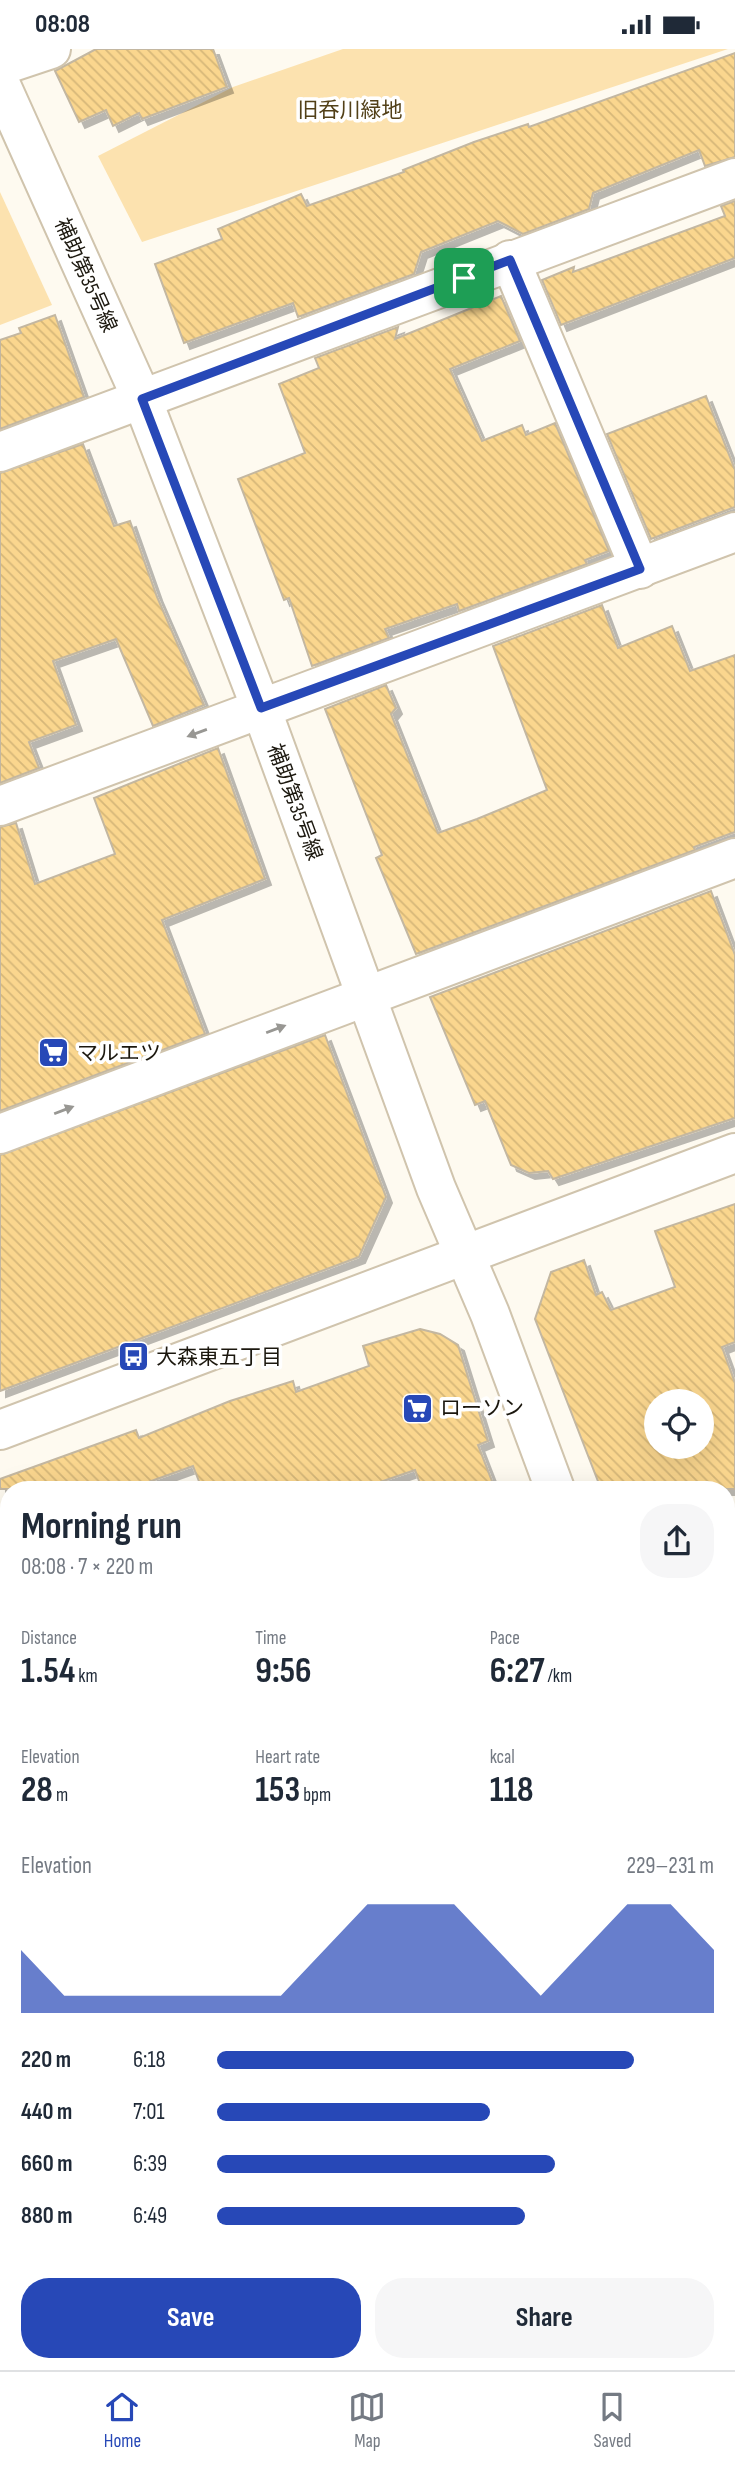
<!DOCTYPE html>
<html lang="en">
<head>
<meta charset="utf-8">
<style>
	:root { --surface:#fff; --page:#f6f6f7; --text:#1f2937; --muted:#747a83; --line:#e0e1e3; --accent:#2748b7 }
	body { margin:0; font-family:"Sofia Sans Condensed","Noto Sans JP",sans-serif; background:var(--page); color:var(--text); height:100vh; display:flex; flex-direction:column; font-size:26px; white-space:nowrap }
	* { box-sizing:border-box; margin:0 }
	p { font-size:23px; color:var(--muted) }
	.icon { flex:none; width:38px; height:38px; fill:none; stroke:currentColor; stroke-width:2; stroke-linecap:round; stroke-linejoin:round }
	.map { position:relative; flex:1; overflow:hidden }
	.drawer { position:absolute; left:0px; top:1432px; width:735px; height:891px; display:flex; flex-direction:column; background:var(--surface); border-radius:28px 28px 0 0; box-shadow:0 7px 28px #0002 }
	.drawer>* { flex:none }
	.fabs { position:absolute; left:644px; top:1340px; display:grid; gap:14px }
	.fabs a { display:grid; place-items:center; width:70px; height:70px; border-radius:50%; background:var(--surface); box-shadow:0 7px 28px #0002; font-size:35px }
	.pin { position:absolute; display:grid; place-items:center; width:60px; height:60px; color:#fff; margin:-30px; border-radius:14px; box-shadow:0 4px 10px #0006 }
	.round { display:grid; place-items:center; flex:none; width:74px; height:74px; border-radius:28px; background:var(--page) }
	.overview { display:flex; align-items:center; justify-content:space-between; height:119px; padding:0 21px }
	h1 { font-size:38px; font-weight:700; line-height:52px }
	.figures { display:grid; grid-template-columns:repeat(3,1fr); gap:10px; height:119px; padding:7px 21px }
	.figures div { display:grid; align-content:center }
	.figures b { font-size:35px; font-weight:700 }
	.figures small { font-size:19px; font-weight:400 }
	.figures p { font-size:19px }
	.chart { height:196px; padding:14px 21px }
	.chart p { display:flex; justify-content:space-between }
	.chart svg { width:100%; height:126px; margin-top:7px; fill:var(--accent); opacity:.7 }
	.action { display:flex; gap:14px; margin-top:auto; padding:14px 21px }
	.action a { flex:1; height:80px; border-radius:28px; background:var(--accent); color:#fff; font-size:28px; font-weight:700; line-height:80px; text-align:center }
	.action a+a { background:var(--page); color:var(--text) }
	ul { padding:0 21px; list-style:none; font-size:23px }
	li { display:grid; grid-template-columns:112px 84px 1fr; align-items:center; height:52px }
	li i { height:18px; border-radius:9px; background:var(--accent) }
	.status { display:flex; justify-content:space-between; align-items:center; height:49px; padding:0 35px; background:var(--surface); direction:ltr }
	.status svg { height:19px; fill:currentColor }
	.tab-bar { display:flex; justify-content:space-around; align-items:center; height:98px; border-top:2px solid var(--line); background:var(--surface); font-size:19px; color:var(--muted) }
	.tab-bar a { display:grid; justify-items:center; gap:4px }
	.tab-bar .active { color:var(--accent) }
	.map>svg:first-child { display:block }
	.built { fill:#fdedce }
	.green { fill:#fce2af }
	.building { fill:url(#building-back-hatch); stroke:#c3b7a1; stroke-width:2; fill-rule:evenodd; filter:url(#shadow) }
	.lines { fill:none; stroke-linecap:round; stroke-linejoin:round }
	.minor-casing { stroke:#d0c4ad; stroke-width:42 }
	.minor { stroke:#fff; stroke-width:38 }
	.oneway { fill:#989793 }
	.route-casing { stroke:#fff; stroke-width:14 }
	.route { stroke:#2748b7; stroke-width:9 }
	.labels { text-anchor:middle; stroke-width:7; stroke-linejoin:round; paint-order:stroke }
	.park-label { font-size:21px; fill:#524018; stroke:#fff }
	.street-label { font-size:21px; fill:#1b170e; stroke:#fff }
	.poi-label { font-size:21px; fill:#1b170e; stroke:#fff; text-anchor:start }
</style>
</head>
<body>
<div class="status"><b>08:08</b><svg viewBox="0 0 49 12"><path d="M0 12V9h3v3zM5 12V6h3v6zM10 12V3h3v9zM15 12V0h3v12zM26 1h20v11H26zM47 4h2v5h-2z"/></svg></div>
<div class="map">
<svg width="735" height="2321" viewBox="0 0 735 2321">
	<defs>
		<pattern id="building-back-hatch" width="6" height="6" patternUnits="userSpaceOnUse" patternTransform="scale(1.75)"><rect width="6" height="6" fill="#fad68e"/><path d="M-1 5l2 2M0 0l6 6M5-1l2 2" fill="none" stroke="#d6b779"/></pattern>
		<filter id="shadow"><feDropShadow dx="6" dy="6" stdDeviation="0" flood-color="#0004"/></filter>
	</defs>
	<rect width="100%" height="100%" fill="#fefaf0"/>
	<!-- built -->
	<g class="built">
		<polygon points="9,1936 9,2004 0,1992 0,1940"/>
		<polygon points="726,2017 735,2040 735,2141 726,2144"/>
		<polygon points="138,2314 253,2314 232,2321 143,2321"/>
	</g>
	<!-- green -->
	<g class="green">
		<polygon points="343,0 728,0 142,193 98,107 233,38"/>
		<polygon points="0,143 52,256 0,276"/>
		<polygon points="9,2230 9,2314 95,2314 100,2321 0,2321 0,2234"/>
	</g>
	<!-- building -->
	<g class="building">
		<polygon points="96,0 213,0 227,38 142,70 139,64 113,77 106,61 79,73 55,22"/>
		<polygon points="735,4 735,108 705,117 699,101 593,144 589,160 523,185 498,172 421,203 414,225 298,268 293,254 184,294 155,215 222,190 218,180 301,145 307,157 404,123 403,121 474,93 528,75 529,78"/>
		<polygon points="735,152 735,209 561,276 542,231 574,218 573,223 725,167 721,157"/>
		<polygon points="501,247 520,292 450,320 482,392 522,376 526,386 555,374 609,502 585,511 587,515 459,562 457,555 385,580 389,589 312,617 289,549 284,551 238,430 305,404 279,335 319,319 315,309 398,278 395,290"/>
		<polygon points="55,266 84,348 0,380 0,291 21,284 19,279"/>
		<polygon points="706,347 735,421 735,458 651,490 607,385"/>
		<polygon points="83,395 114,477 130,472 157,548 204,656 153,677 116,590 53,612 76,676 29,693 39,719 0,734 0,424"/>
		<polygon points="602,556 618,599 672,577 690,622 735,606 735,783 694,798 695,801 416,905 376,809 382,806 325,660 386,636 396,659 391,665 438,784 477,770 547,741 493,597"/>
		<polygon points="218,699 265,830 162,871 205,985 0,1062 0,778 16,774 35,835 115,805 94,749"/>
		<polygon points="711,842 735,906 735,1069 553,1130 548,1122 529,1124 511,1116 485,1052 475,1056 430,948"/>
		<polygon points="325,986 386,1148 359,1208 0,1342 0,1106"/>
		<path d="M735,1155V1293L722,1298L735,1334V1440H601L535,1270L551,1223L584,1211L596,1246L602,1243L611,1261L675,1238L655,1182ZM656,1353H702V1398H656Z"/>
		<polygon points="420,1280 440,1285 458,1296 488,1392 478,1396 495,1440 422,1440 415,1421 360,1440 202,1440 193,1417 129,1440 0,1440 0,1430 136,1381 139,1389 230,1352 293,1332 296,1343 369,1317 363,1297"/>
	</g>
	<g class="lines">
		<defs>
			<g id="minor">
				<polyline points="0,17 51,0"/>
				<polyline points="0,34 142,350 261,659 436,1139 490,1265 555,1440"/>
				<polyline points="510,211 640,520"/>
				<polyline points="0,403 735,129"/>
				<polyline points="0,757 735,483"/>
				<polyline points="0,1085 735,809"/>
				<polyline points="0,1381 735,1104"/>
				<polyline points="726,1500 735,1496"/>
				<polyline points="0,1769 9,1765"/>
				<polyline points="726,1815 735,1811"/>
				<polyline points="726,1895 735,1919"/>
				<polyline points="0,2159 9,2173"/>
				<polyline points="726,2168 735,2165"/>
				<polyline points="0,2234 9,2230"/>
				<polyline points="95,2314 100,2321"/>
				<polyline points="518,2314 521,2321"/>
				<polyline points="304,2321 325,2314"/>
			</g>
		</defs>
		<!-- minor casing -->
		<use href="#minor" class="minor-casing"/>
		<!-- minor -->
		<use href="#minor" class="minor"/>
	</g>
	<!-- one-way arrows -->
	<defs><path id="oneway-solid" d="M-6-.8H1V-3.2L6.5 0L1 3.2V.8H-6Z" transform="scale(1.75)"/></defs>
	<g class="oneway">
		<use href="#oneway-solid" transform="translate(197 684) rotate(160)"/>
		<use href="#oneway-solid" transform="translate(276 980) rotate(-21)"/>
		<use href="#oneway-solid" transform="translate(64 1061) rotate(-21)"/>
	</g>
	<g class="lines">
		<defs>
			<polygon id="route" points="510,211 640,520 261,659 142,350"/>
		</defs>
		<!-- route casing -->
		<use href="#route" class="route-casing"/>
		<!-- route -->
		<use href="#route" class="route"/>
	</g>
	<!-- icons -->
	<defs>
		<symbol id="supermarket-square" viewBox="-11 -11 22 22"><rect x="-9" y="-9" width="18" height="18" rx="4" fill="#2748b7" stroke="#fff"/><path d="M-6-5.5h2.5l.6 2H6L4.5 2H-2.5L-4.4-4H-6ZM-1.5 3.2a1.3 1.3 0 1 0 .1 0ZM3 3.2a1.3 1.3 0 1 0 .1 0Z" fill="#fff"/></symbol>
		<symbol id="bus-square" viewBox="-11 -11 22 22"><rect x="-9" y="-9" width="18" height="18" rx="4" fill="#2748b7" stroke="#fff"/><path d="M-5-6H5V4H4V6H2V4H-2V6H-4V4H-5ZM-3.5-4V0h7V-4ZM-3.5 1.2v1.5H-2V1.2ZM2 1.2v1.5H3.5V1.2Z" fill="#fff"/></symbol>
	</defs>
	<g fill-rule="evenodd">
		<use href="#supermarket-square" x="36" y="986" width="35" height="35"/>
		<use href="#bus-square" x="116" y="1290" width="35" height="35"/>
		<use href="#supermarket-square" x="400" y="1342" width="35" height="35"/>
	</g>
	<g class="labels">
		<!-- park labels -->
		<g class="park-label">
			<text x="350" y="68">旧呑川緑地</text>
		</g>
		<!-- street labels -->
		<g class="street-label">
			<text transform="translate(86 226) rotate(66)" y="7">補助第35号線</text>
			<text transform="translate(295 753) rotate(70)" y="7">補助第35号線</text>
		</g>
		<!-- poi labels -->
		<g class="poi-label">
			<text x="77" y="1011">マルエツ</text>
			<text x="156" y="1315">大森東五丁目</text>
			<text x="440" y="1366">ローソン</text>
		</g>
	</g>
</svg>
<div class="fabs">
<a><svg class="icon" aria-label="locate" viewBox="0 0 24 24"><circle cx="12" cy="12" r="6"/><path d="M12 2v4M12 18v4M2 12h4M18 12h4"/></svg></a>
</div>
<div class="pin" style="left:464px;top:229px;background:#1e9e55"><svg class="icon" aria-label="arrive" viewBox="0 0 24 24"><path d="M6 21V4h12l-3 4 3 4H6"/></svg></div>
<section class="drawer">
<div class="overview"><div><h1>Morning run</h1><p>08:08 · 7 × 220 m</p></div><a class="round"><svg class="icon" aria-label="share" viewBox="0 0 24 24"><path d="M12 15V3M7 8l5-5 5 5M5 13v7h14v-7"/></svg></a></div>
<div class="figures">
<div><p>Distance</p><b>1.54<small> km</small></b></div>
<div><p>Time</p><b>9:56</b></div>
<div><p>Pace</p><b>6:27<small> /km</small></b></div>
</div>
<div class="figures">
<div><p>Elevation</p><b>28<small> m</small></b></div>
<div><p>Heart rate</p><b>153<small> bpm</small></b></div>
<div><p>kcal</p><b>118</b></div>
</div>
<div class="chart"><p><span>Elevation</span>229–231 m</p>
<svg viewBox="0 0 160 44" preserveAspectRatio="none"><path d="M0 44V22L10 38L20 38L30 38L40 38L50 38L60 38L70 22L80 6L90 6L100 6L110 22L120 38L130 22L140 6L150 6L160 22V44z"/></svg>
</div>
<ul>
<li><b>220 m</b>6:18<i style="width:84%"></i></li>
<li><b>440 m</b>7:01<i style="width:55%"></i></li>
<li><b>660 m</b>6:39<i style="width:68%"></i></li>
<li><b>880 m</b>6:49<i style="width:62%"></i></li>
</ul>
<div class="action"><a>Save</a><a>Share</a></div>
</section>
</div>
<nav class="tab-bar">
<a class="active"><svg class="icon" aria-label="home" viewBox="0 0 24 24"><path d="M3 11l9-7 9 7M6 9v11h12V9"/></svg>Home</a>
<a><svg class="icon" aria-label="map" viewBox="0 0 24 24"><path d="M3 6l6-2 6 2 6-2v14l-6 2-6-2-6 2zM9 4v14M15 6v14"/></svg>Map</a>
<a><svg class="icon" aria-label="saved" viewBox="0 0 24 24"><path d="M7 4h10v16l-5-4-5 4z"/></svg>Saved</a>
</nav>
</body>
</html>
